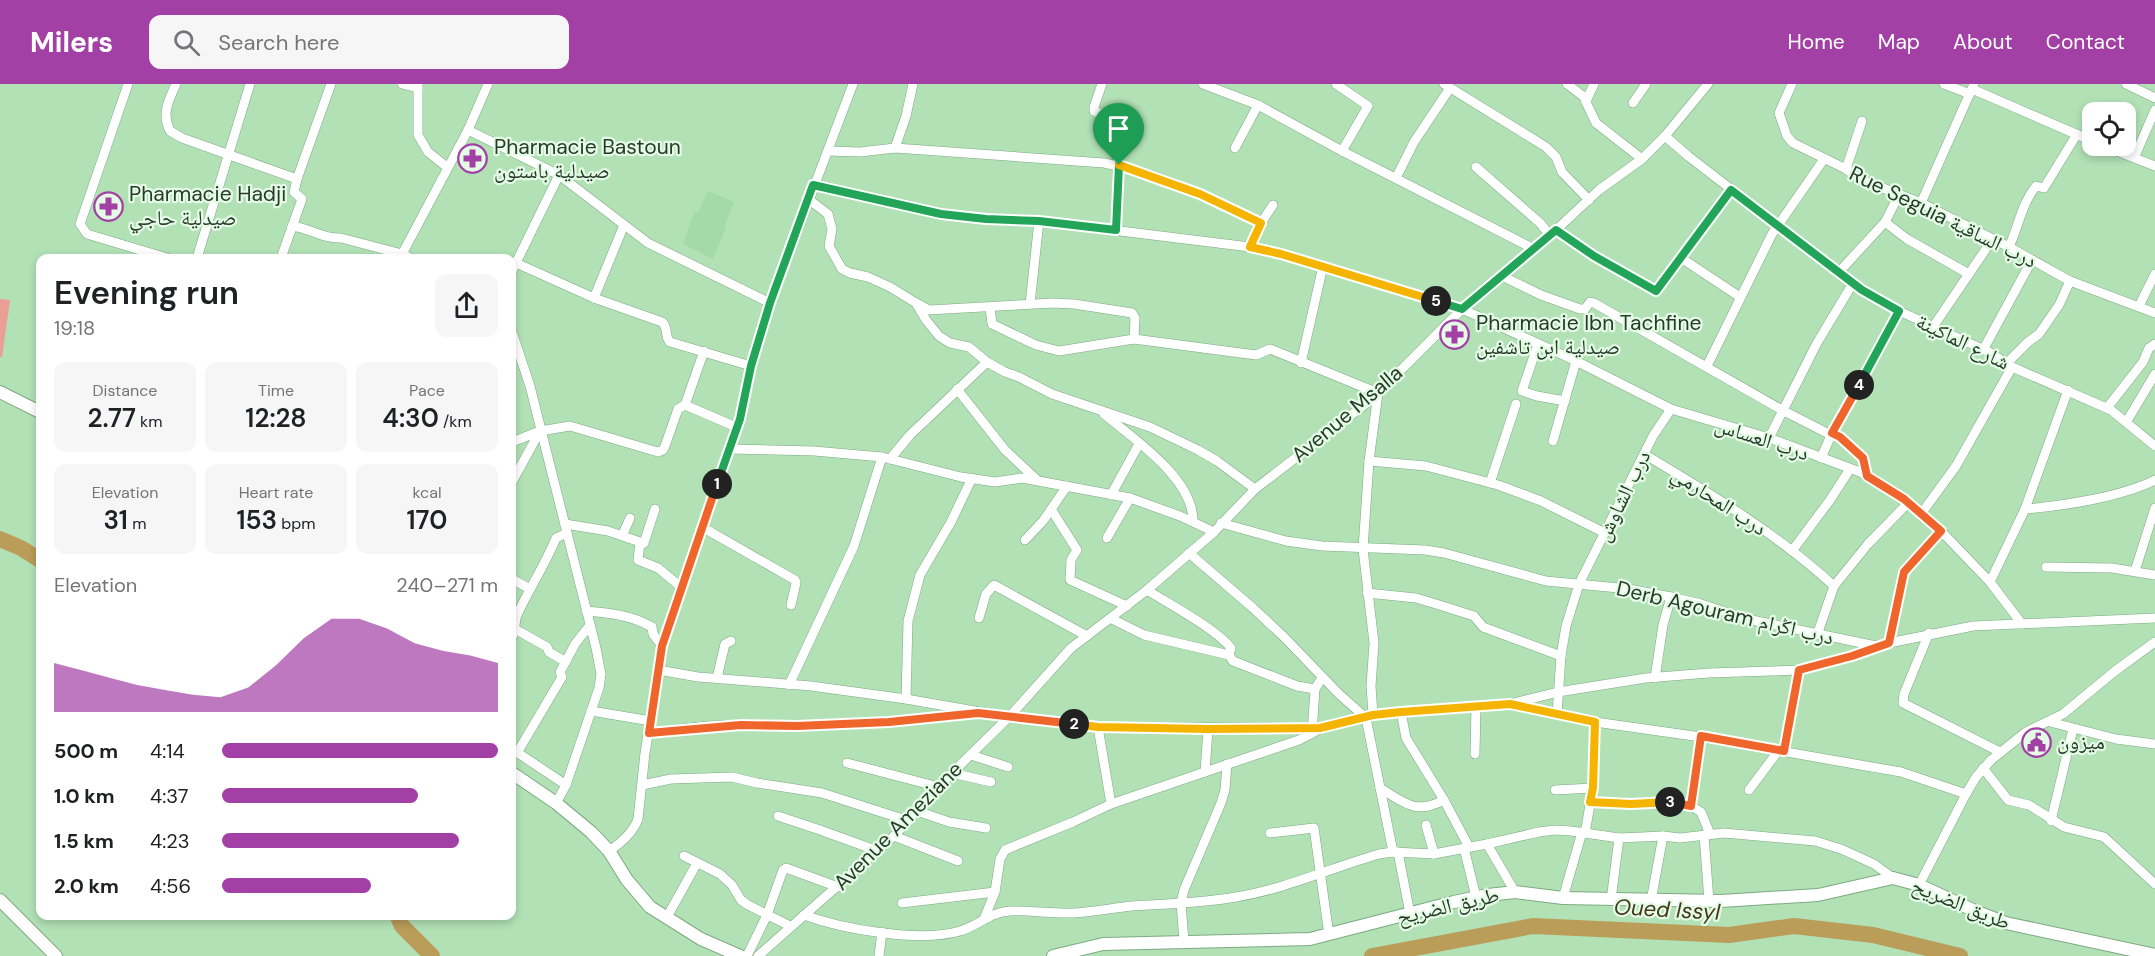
<!DOCTYPE html>
<html lang="en">
<head>
<meta charset="utf-8">
<style>
	:root { --surface:#fff; --page:#f6f6f6; --text:#202124; --muted:#757577; --accent:#a340a5 }
	body { margin:0; font-family:"DM Sans","Noto Naskh Arabic",sans-serif; background:var(--page); color:var(--text); height:100vh; display:flex; flex-direction:column; font-size:22px; white-space:nowrap }
	* { box-sizing:border-box; margin:0 }
	p { font-size:20px; color:var(--muted) }
	.icon { flex:none; width:33px; height:33px; fill:none; stroke:currentColor; stroke-width:2; stroke-linecap:round; stroke-linejoin:round }
	.map { position:relative; flex:1; overflow:hidden }
	.drawer { position:absolute; left:36px; top:170px; width:480px; height:666px; display:flex; flex-direction:column; background:var(--surface); border-radius:12px; box-shadow:0 3px 9px #0003 }
	.drawer>* { flex:none }
	.controls { position:absolute; left:2082px; top:18px; display:grid; gap:12px }
	.controls a { display:grid; place-items:center; width:54px; height:54px; border-radius:12px; background:var(--surface); box-shadow:0 3px 9px #0003; font-size:30px }
	.pin { position:absolute; display:grid; place-items:center; width:51px; height:51px; color:#fff; margin:-62px -26px; border-radius:50% 50% 50% 0; rotate:-45deg; box-shadow:0 0 6px #0007 }
	.pin .icon { rotate:45deg }
	.km { position:absolute; width:30px; height:30px; margin:-15px; border-radius:50%; background:#222; color:#fff; font-size:16px; line-height:30px; text-align:center }
	.round { display:grid; place-items:center; flex:none; width:63px; height:63px; border-radius:12px; background:var(--page) }
	.summary { display:flex; align-items:center; justify-content:space-between; height:102px; padding:0 18px }
	h1 { font-size:33px; font-weight:600; line-height:45px }
	.figures { display:grid; grid-template-columns:repeat(3,1fr); gap:9px; height:102px; padding:6px 18px }
	.figures div { display:grid; align-content:center; border-radius:12px; background:var(--page); text-align:center }
	.figures b { font-size:26px; font-weight:600 }
	.figures small { font-size:16px; font-weight:400 }
	.figures p { font-size:16px }
	.chart { height:168px; padding:12px 18px }
	.chart p { display:flex; justify-content:space-between }
	.chart svg { width:100%; height:108px; margin-top:6px; fill:var(--accent); opacity:.7 }
	ul { padding:0 18px; list-style:none; font-size:20px }
	li { display:grid; grid-template-columns:96px 72px 1fr; align-items:center; height:45px }
	li i { height:15px; border-radius:8px; background:var(--accent) }
	header { display:flex; align-items:center; gap:36px; box-sizing:border-box; height:84px; padding:0 30px; background:var(--accent); color:#fff }
	header strong { font-size:28px }
	nav { display:flex; gap:33px; margin-inline-start:auto; font-size:21px }
	.search { width:420px; height:54px; background:var(--page); display:flex; align-items:center; gap:15px; box-sizing:border-box; padding:0 21px; border-radius:12px; color:var(--muted); font-size:22px }
	.map>svg:first-child { display:block }
	.built { fill:#a4d9a8 }
	.green { fill:#e99f96 }
	.lines { fill:none; stroke-linecap:round; stroke-linejoin:round }
	.river { stroke:#ba9d59; stroke-width:16 }
	.minor-casing { stroke:#7daa81; stroke-width:10 }
	.tertiary-casing { stroke:#7daa81; stroke-width:14 }
	.minor { stroke:#fff; stroke-width:9 }
	.tertiary { stroke:#fff; stroke-width:12 }
	.split-1-casing { stroke:#fff; stroke-width:12 }
	.split-2-casing { stroke:#fff; stroke-width:12 }
	.split-3-casing { stroke:#fff; stroke-width:12 }
	.split-4-casing { stroke:#fff; stroke-width:12 }
	.split-5-casing { stroke:#fff; stroke-width:12 }
	.split-6-casing { stroke:#fff; stroke-width:12 }
	.split-1 { stroke:#22a559; stroke-width:8 }
	.split-2 { stroke:#f0652b; stroke-width:8 }
	.split-3 { stroke:#f5b400; stroke-width:8 }
	.split-4 { stroke:#f0652b; stroke-width:8 }
	.split-5 { stroke:#22a559; stroke-width:8 }
	.split-6 { stroke:#f5b400; stroke-width:8 }
	.labels { text-anchor:middle; stroke-width:4.5; stroke-linejoin:round; paint-order:stroke }
	.poi-label { font-size:21px; fill:#283b2a; stroke:#e4fbe5; text-anchor:start }
	.street-label { font-size:21px; fill:#283b2a; stroke:#e4fbe5 }
	.water-label { font-size:22px; font-style:italic; fill:#453819; stroke:#e4fbe5 }
</style>
</head>
<body>
<header>
<strong>Milers</strong>
<div class="search"><svg class="icon" aria-label="search" viewBox="0 0 24 24"><circle cx="10" cy="10" r="6"/><path d="M15 15l6 6"/></svg>Search here</div>
<nav><a>Home</a><a>Map</a><a>About</a><a>Contact</a></nav>
</header>
<div class="map">
<svg width="2155" height="872" viewBox="0 0 2155 872">
	<rect width="100%" height="100%" fill="#b2e1b6"/>
	<!-- built -->
	<polygon class="built" points="708,107 734,118 724,143 726,144 713,175 683,160 694,129 698,128"/>
	<!-- green -->
	<polygon class="green" points="0,215 10,216 2,273 0,273"/>
	<g class="lines">
		<!-- river -->
		<g class="river">
			<polyline points="0,455 21,464 40,476"/>
			<polyline points="397,831 402,842 432,872"/>
			<polyline points="1372,872 1533,842 1729,851 1794,842 1873,851 1960,872"/>
		</g>
		<defs>
			<g id="minor">
				<polyline points="128,0 80,140 87,150 167,174"/>
				<path d="M176,0C169,16 161,30 170,47L182,54L297,95"/>
				<polyline points="402,0 418,4"/>
				<polyline points="418,0 418,51 428,68 447,83"/>
				<polyline points="1102,0 1094,23 1094,27 1124,40 1124,47 1118,67 1116,146"/>
				<polyline points="1203,0 1258,21 1342,67 1534,165"/>
				<polyline points="1336,0 1368,22 1342,67"/>
				<polyline points="1444,0 1546,63 1556,73 1562,88 1589,116"/>
				<polyline points="1567,0 1587,15 1585,16 1596,39 1642,75"/>
				<polyline points="1792,0 1779,29 1787,52 1793,59 1846,85 1860,95 1921,119 2009,163 2070,197 2155,229"/>
				<polyline points="1944,0 1970,10"/>
				<polyline points="2126,0 2155,14"/>
				<polyline points="1972,5 2092,57"/>
				<polyline points="1587,15 1594,0"/>
				<polyline points="1633,19 1646,0"/>
				<polyline points="468,46 559,91 648,159 770,219"/>
				<polyline points="1665,52 1688,72 1862,206 1899,227 1989,268 2012,283 2111,326 2155,362"/>
				<polyline points="2104,62 2155,82"/>
				<polyline points="895,64 906,32 913,0"/>
				<polyline points="1235,64 1258,21"/>
				<path d="M828,67L860,68L895,64L1104,79C1159,89 1211,115 1261,139"/>
				<polyline points="2132,72 2135,72 2155,26"/>
				<polyline points="1476,83 1540,139 1550,151"/>
				<polyline points="1846,85 1862,37"/>
				<polyline points="1396,94 1414,58 1450,4"/>
				<polyline points="813,101 941,130 986,135 1039,137 1250,163 1281,170 1462,225 1574,276 1671,325 1769,354 1860,388 1904,415 1941,447 1990,498 2022,540"/>
				<polyline points="808,115 828,130 832,145 829,162 842,185 850,189 868,193 890,203 916,219 926,236 939,252 950,259 969,263 987,278 1005,288 1019,293 1052,310 1150,343 1198,366 1217,377 1255,405"/>
				<polyline points="1921,119 1974,0"/>
				<polyline points="1885,138 1907,155 1969,190"/>
				<path d="M292,142C309,144 323,155 341,154L402,170L411,174"/>
				<polyline points="1556,146 1595,172 1656,207 1731,106"/>
				<polyline points="1250,163 1261,139 1273,121"/>
				<path d="M2009,163C2018,144 2022,119 2036,102L2044,104L2077,50"/>
				<polyline points="197,174 250,0"/>
				<polyline points="281,174 302,115 294,108 297,95 331,0"/>
				<polyline points="400,174 468,46 488,0"/>
				<polyline points="1681,174 1740,213"/>
				<path d="M516,179L594,214L662,238C669,244 664,252 670,258L751,282"/>
				<polyline points="512,187 559,91"/>
				<polyline points="1839,188 1885,138 1899,111"/>
				<polyline points="1502,192 1541,211 1580,225 1585,225 1590,218 1594,219 1782,326 1827,349 1837,350 1863,374 1867,392"/>
				<polyline points="594,214 624,141"/>
				<polyline points="918,220 929,226 1053,219 1074,220 1132,229 1135,234 1134,255"/>
				<polyline points="1030,220 1039,137"/>
				<polyline points="2139,222 2155,190"/>
				<polyline points="990,223 992,240 1036,261 1059,267 1134,255 1256,271 1270,265 1378,309 1369,377 1363,465 1374,559 1371,602 1373,631"/>
				<polyline points="1933,243 1992,156"/>
				<polyline points="512,248 530,302 596,564 601,590 599,604 566,701 556,719"/>
				<polyline points="1538,260 1522,307 1537,312 1565,317"/>
				<polyline points="1983,266 2032,176"/>
				<polyline points="1301,279 1323,182"/>
				<polyline points="2007,279 2028,258 2039,250 2059,221 2070,197"/>
				<polyline points="1707,282 1772,150 1824,75"/>
				<polyline points="957,305 1005,366 1036,395"/>
				<polyline points="685,321 704,267"/>
				<polyline points="2107,324 2143,278 2149,264 2155,260"/>
				<path d="M1104,330C1135,356 1194,395 1193,438"/>
				<polyline points="2127,337 2155,290"/>
				<polyline points="1769,354 1817,259 1853,199"/>
				<polyline points="1553,357 1576,277"/>
				<polyline points="512,358 540,347 570,342 658,368 663,366 665,362 678,325 685,321 736,343"/>
				<polyline points="729,365 814,367 882,373 961,393 995,398 1022,394 1130,414 1180,432 1214,448"/>
				<path d="M1644,370C1711,410 1776,449 1834,502"/>
				<polyline points="1821,374 1832,349 1899,227"/>
				<polyline points="890,375 910,351 987,278"/>
				<polyline points="1369,377 1426,382 1498,401 1541,417 1605,449"/>
				<polyline points="512,398 540,347"/>
				<polyline points="1490,399 1516,320"/>
				<polyline points="1111,411 1139,360"/>
				<polyline points="1051,425 1077,466 1071,476 1070,496 1127,522"/>
				<path d="M2025,425C2063,422 2121,413 2155,396"/>
				<polyline points="1921,430 1956,382 2012,283"/>
				<polyline points="1221,439 1286,457 1322,462 1425,466 1444,469 1546,497 1629,505 1671,513 1701,520 1747,535 1876,562"/>
				<polyline points="565,440 608,447 640,458 638,476 658,484 682,504"/>
				<polyline points="702,443 795,496 796,499 791,521"/>
				<polyline points="623,450 630,434"/>
				<polyline points="1107,454 1130,414"/>
				<polyline points="1025,456 1043,437 1067,402"/>
				<polyline points="641,461 644,459 655,425"/>
				<polyline points="1792,467 1830,416 1850,385"/>
				<polyline points="1189,469 1253,524 1284,553 1339,610 1366,634 1393,768"/>
				<polyline points="2046,483 2112,484 2155,491"/>
				<polyline points="2135,487 2155,424"/>
				<polyline points="512,495 530,505"/>
				<polyline points="1990,498 2025,425 2068,306"/>
				<path d="M1147,506C1169,520 1216,545 1231,564L1229,571"/>
				<polyline points="1367,509 1416,514 1436,520 1474,532 1483,543 1561,572"/>
				<path d="M586,527C609,529 631,531 652,543L653,550L662,562"/>
				<polyline points="979,534 986,510 994,501 1087,552"/>
				<polyline points="1112,535 1144,551 1229,571 1233,577 1297,602 1315,605 1322,594"/>
				<polyline points="513,544 547,563 549,568 566,578"/>
				<polyline points="1929,549 1904,610 1903,619 2000,668"/>
				<polyline points="1817,551 1834,502 1868,460 1908,419"/>
				<path d="M512,553C516,546 514,539 517,531C529,505 545,481 556,454L567,449"/>
				<polyline points="1889,559 1903,488 1941,447"/>
				<polyline points="658,586 698,593 811,602 906,615 1009,633 1098,643 1320,644 1373,631 1510,620 1558,608 1646,594 1709,589 1799,586 1852,572 1889,559 1973,542 2155,534"/>
				<polyline points="717,594 725,560 731,557"/>
				<polyline points="1655,594 1663,541 1671,513"/>
				<polyline points="789,601 854,462 882,373"/>
				<polyline points="906,615 908,537 920,491 951,438 972,394"/>
				<polyline points="1512,621 1595,638 1701,653 1866,682 1901,688 1966,710"/>
				<polyline points="591,627 651,637"/>
				<polyline points="1401,628 1406,654 1444,716 1469,763"/>
				<polyline points="1557,630 1561,572 1566,542 1579,500 1653,352 1671,325"/>
				<polyline points="2050,638 2116,655 2155,660"/>
				<polyline points="1098,643 1111,720"/>
				<polyline points="649,649 708,642 758,640 797,642 889,638 970,630"/>
				<polyline points="1312,649 1315,605"/>
				<polyline points="512,665 566,701"/>
				<polyline points="1784,667 1799,586"/>
				<polyline points="517,669 562,593 560,588 575,560 590,541"/>
				<polyline points="1475,670 1476,622"/>
				<polyline points="971,671 1008,683"/>
				<polyline points="847,679 939,703"/>
				<polyline points="1983,684 2008,716 2029,721 2064,743 2104,753 2155,800"/>
				<polyline points="1205,688 1208,645"/>
				<polyline points="952,689 991,698"/>
				<polyline points="642,701 671,695 732,693 757,699 822,709 909,737"/>
				<path d="M1380,704C1405,719 1415,731 1444,716"/>
				<polyline points="1555,706 1593,704"/>
				<polyline points="1749,706 1779,666"/>
				<polyline points="1590,718 1631,720 1677,719 1691,722 1701,728 1710,750"/>
				<polyline points="1691,722 1701,653"/>
				<polyline points="917,727 949,738 986,744"/>
				<polyline points="778,732 820,746 878,767"/>
				<polyline points="2051,737 2073,645"/>
				<polyline points="1426,741 1434,770"/>
				<polyline points="1270,749 1314,744 1329,851"/>
				<polyline points="1585,749 1593,704 1595,638"/>
				<polyline points="1704,751 1709,817"/>
				<polyline points="894,752 958,777"/>
				<polyline points="1487,760 1515,808"/>
				<polyline points="1464,764 1476,813"/>
				<path d="M609,767C621,759 633,749 638,735L645,669L662,562L740,335L751,282L770,219L853,0"/>
				<polyline points="1398,768 1410,830"/>
				<polyline points="684,772 720,790 732,801 741,816 748,821 790,842"/>
				<polyline points="1919,801 1966,710 1976,693 1991,676 2026,648 2063,630 2115,587 2155,558"/>
				<polyline points="1563,814 1582,748"/>
				<polyline points="1611,816 1619,754"/>
				<polyline points="1651,817 1663,752"/>
				<polyline points="902,819 995,808"/>
				<path d="M804,831C842,845 920,859 960,847C978,842 990,828 1010,827C1031,826 1052,830 1073,829C1093,828 1112,824 1132,822C1167,820 1202,819 1236,813C1285,805 1331,784 1379,770L1393,768L1434,770L1487,760L1539,748L1555,746L1571,747L1619,754L1663,752L1680,754L1724,749L1815,757L1841,765L1874,780L1893,794"/>
				<polyline points="667,833 697,779"/>
				<polyline points="984,835 995,808 1000,775 1005,766 1073,738 1111,720 1299,656 1318,646"/>
				<polyline points="1184,857 1181,819 1184,806 1221,719 1225,706 1227,680"/>
				<polyline points="747,872 767,831 783,786 786,784 838,803"/>
				<polyline points="758,872 894,752 952,689 1009,633 1071,564 1147,506 1214,448 1255,405 1372,315 1462,225 1556,146 1599,106 1642,75 1665,52 1708,0"/>
				<polyline points="879,872 882,848"/>
			</g>
			<g id="tertiary">
				<polyline points="0,308 40,328"/>
				<polyline points="512,689 556,719 591,748 609,767 627,796 650,823 701,855 740,872"/>
				<polyline points="0,816 56,872"/>
				<polyline points="1053,872 1103,860 1310,855 1454,818 1488,811 1515,808 1563,814 1721,817 1818,811 1893,794 1919,801 1975,827 2006,839 2155,871"/>
			</g>
		</defs>
		<!-- minor casing -->
		<use href="#minor" class="minor-casing"/>
		<!-- tertiary casing -->
		<use href="#tertiary" class="tertiary-casing"/>
		<!-- minor -->
		<use href="#minor" class="minor"/>
		<!-- tertiary -->
		<use href="#tertiary" class="tertiary"/>
	</g>
	<g class="lines">
		<defs>
			<polyline id="split-1" points="717,400 740,335 751,282 770,219 813,101 941,130 986,135 1039,137 1116,146 1119,81"/>
			<polyline id="split-2" points="717,400 662,562 649,649 741,641 797,642 889,638 978,629 1074,640"/>
			<polyline id="split-3" points="1074,640 1098,643 1208,645 1320,644 1373,631 1401,628 1510,620 1595,638 1593,704 1590,718 1631,720 1670,718"/>
			<polyline id="split-4" points="1670,718 1691,722 1701,652 1784,667 1799,586 1852,572 1889,559 1904,488 1941,447 1904,415 1867,392 1863,374 1840,353 1832,349 1859,301"/>
			<polyline id="split-5" points="1436,217 1462,225 1556,146 1594,172 1656,207 1731,106 1862,206 1899,227 1859,301"/>
			<polyline id="split-6" points="1119,81 1200,110 1261,139 1250,163 1281,170 1436,217"/>
		</defs>
		<!-- split-1 casing -->
		<use href="#split-1" class="split-1-casing"/>
		<!-- split-2 casing -->
		<use href="#split-2" class="split-2-casing"/>
		<!-- split-3 casing -->
		<use href="#split-3" class="split-3-casing"/>
		<!-- split-4 casing -->
		<use href="#split-4" class="split-4-casing"/>
		<!-- split-5 casing -->
		<use href="#split-5" class="split-5-casing"/>
		<!-- split-6 casing -->
		<use href="#split-6" class="split-6-casing"/>
		<!-- split-1 -->
		<use href="#split-1" class="split-1"/>
		<!-- split-2 -->
		<use href="#split-2" class="split-2"/>
		<!-- split-3 -->
		<use href="#split-3" class="split-3"/>
		<!-- split-4 -->
		<use href="#split-4" class="split-4"/>
		<!-- split-5 -->
		<use href="#split-5" class="split-5"/>
		<!-- split-6 -->
		<use href="#split-6" class="split-6"/>
	</g>
	<!-- icons -->
	<defs>
		<symbol id="pharmacy-ring" viewBox="-11 -11 22 22"><circle r="9.5" fill="#e4fbe5" stroke="#a340a5" stroke-width="1.5"/><path d="M-2-6h4v4h4v4h-4v4h-4v-4h-4v-4h4Z" fill="#a340a5"/></symbol>
		<symbol id="civic-ring" viewBox="-11 -11 22 22"><circle r="9.5" fill="#e4fbe5" stroke="#a340a5" stroke-width="1.5"/><path d="M-.6-6.5H3V-4.5H.6V-3L4-1V1h2V6H-6V1h2V-1L-.6-3ZM-1.2 2.5V6h2.4V2.5Z" fill="#a340a5"/></symbol>
	</defs>
	<g fill-rule="evenodd">
		<use href="#pharmacy-ring" x="456" y="58" width="33" height="33"/>
		<use href="#pharmacy-ring" x="92" y="106" width="33" height="33"/>
		<use href="#pharmacy-ring" x="1438" y="234" width="33" height="33"/>
		<use href="#civic-ring" x="2020" y="642" width="33" height="33"/>
	</g>
	<g class="labels">
		<!-- poi labels -->
		<g class="poi-label">
			<text x="494" y="70">Pharmacie Bastoun<tspan x="494" dy="24">صيدلية باستون</tspan></text>
			<text x="129" y="117">Pharmacie Hadji<tspan x="129" dy="24">صيدلية حاجي</tspan></text>
			<text x="1476" y="246">Pharmacie Ibn Tachfine<tspan x="1476" dy="24">صيدلية ابن تاشفين</tspan></text>
			<text x="2057" y="665">ميزون</text>
		</g>
		<!-- street labels -->
		<g class="street-label">
			<text transform="translate(1943 133) rotate(26)" y="7">Rue Seguia درب الساقية</text>
			<text transform="translate(1963 258) rotate(26)" y="7">شارع الماكينة</text>
			<text transform="translate(1347 330) rotate(-40)" y="7">Avenue Msalla</text>
			<text transform="translate(1762 355) rotate(18)" y="7">درب العساس</text>
			<text transform="translate(1623 412) rotate(-64)" y="7">درب الشاوش</text>
			<text transform="translate(1719 417) rotate(33)" y="7">درب المحارمي</text>
			<text transform="translate(1725 529) rotate(13)" y="7">Derb Agouram درب اڭرام</text>
			<text transform="translate(898 742) rotate(-45)" y="7">Avenue Ameziane</text>
			<text transform="translate(1961 820) rotate(22)" y="7">طريق الضريح</text>
			<text transform="translate(1448 822) rotate(-13)" y="7">طريق الضريح</text>
		</g>
		<!-- water labels -->
		<g class="water-label">
			<text transform="translate(1667 825) rotate(3)" y="8">Oued Issyl</text>
		</g>
	</g>
</svg>
<div class="controls">
<a><svg class="icon" aria-label="locate" viewBox="0 0 24 24"><circle cx="12" cy="12" r="6"/><path d="M12 2v4M12 18v4M2 12h4M18 12h4"/></svg></a>
</div>
<div class="pin" style="left:1119px;top:81px;background:#1e9e55"><svg class="icon" aria-label="arrive" viewBox="0 0 24 24"><path d="M6 21V4h12l-3 4 3 4H6"/></svg></div>
<b class="km" style="left:717px;top:400px">1</b>
<b class="km" style="left:1074px;top:640px">2</b>
<b class="km" style="left:1670px;top:718px">3</b>
<b class="km" style="left:1859px;top:301px">4</b>
<b class="km" style="left:1436px;top:217px">5</b>
<section class="drawer">
<div class="summary"><div><h1>Evening run</h1><p>19:18</p></div><a class="round"><svg class="icon" aria-label="share" viewBox="0 0 24 24"><path d="M12 15V3M7 8l5-5 5 5M5 13v7h14v-7"/></svg></a></div>
<div class="figures">
<div><p>Distance</p><b>2.77<small> km</small></b></div>
<div><p>Time</p><b>12:28</b></div>
<div><p>Pace</p><b>4:30<small> /km</small></b></div>
</div>
<div class="figures">
<div><p>Elevation</p><b>31<small> m</small></b></div>
<div><p>Heart rate</p><b>153<small> bpm</small></b></div>
<div><p>kcal</p><b>170</b></div>
</div>
<div class="chart"><p><span>Elevation</span>240–271 m</p>
<svg viewBox="0 0 160 44" preserveAspectRatio="none"><path d="M0 44V24L10 27L20 30L30 33L40 35L50 37L60 38L70 34L80 25L90 14L100 6L110 6L120 10L130 16L140 19L150 21L160 24V44z"/></svg>
</div>
<ul>
<li><b>500 m</b>4:14<i style="width:100%"></i></li>
<li><b>1.0 km</b>4:37<i style="width:71%"></i></li>
<li><b>1.5 km</b>4:23<i style="width:86%"></i></li>
<li><b>2.0 km</b>4:56<i style="width:54%"></i></li>
</ul>
</section>
</div>
</body>
</html>
